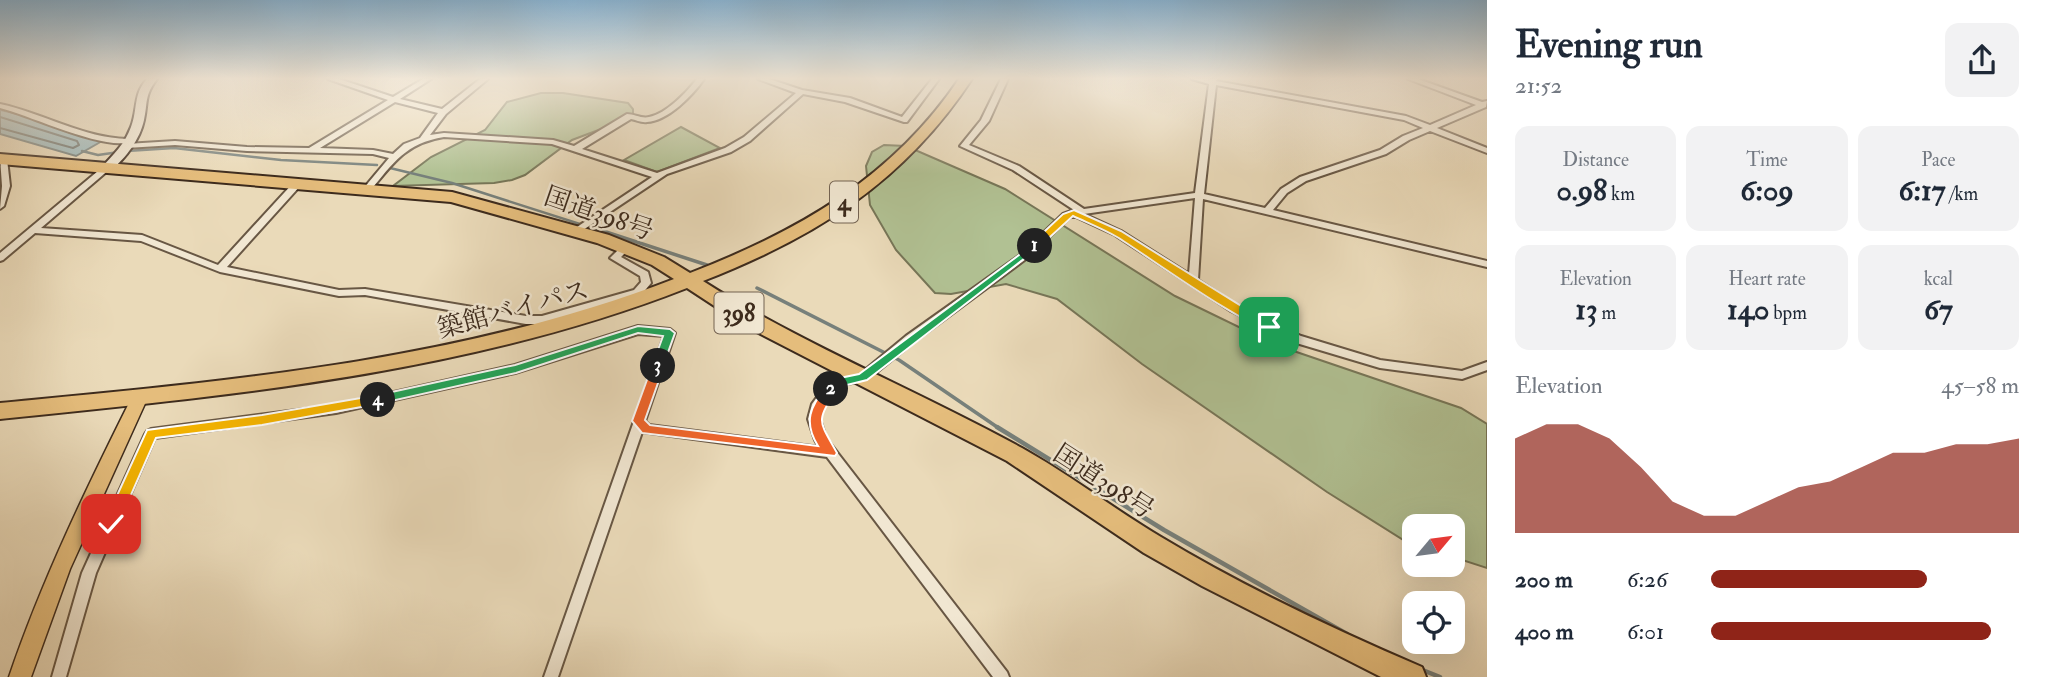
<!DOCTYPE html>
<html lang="en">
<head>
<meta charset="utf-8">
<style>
	:root { --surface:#fff; --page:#f2f2f3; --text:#1f2937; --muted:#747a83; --accent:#8f2418 }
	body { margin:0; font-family:"IM FELL Double Pica","Noto Serif JP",serif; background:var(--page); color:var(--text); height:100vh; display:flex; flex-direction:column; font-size:26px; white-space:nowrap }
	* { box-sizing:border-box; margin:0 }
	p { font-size:23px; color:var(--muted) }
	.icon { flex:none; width:38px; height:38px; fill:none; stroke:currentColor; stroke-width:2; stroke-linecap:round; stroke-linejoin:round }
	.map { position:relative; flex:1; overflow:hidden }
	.drawer { display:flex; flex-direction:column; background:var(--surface); width:560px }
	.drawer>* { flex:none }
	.needle { width:46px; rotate:61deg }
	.fabs { position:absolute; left:1402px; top:514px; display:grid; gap:14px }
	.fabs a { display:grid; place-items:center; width:63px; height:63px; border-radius:14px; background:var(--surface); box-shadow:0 7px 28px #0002; font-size:35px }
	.pin { position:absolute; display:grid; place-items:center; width:60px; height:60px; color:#fff; margin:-30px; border-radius:14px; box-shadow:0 4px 10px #0006 }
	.km { position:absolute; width:35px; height:35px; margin:-18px; border-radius:50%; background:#222; color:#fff; font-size:19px; line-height:35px; text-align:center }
	.round { display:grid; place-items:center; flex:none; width:74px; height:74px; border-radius:14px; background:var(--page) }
	.headline { display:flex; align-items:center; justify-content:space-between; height:119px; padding:0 28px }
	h1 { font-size:38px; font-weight:700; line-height:52px }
	.stats { display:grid; grid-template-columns:repeat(3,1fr); gap:10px; height:119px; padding:7px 28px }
	.stats div { display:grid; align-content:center; border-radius:14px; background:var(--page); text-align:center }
	.stats b { font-size:30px; font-weight:700 }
	.stats small { font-size:19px; font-weight:400 }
	.stats p { font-size:19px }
	.chart { height:196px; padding:14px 28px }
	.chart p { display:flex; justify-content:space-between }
	.chart svg { width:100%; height:126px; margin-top:7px; fill:var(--accent); opacity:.7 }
	ul { padding:0 28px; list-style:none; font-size:23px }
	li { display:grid; grid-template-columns:112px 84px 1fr; align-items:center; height:52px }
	li i { height:18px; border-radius:9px; background:var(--accent) }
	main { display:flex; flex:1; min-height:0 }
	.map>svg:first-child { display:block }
	.green { fill:#b1c193; stroke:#777658; stroke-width:2 }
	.water { fill:#9db8ba; stroke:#77807b; stroke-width:2 }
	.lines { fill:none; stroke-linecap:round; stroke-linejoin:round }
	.shore { stroke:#6d726c; stroke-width:2 }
	.stream-far2 { stroke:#77807b; stroke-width:2.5 }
	.stream-far1 { stroke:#77807b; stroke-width:3.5 }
	.stream { stroke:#77807b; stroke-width:4.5 }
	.street-casing { stroke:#685744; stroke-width:4 }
	.secondary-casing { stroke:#3d2b1d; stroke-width:4 }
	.primary-casing { stroke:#3d2b1d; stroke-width:3 }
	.highway-casing { stroke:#3d2b1d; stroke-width:4 }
	.street { fill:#f1e7d2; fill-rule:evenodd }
	.secondary { fill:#f1e7d2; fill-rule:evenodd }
	.primary { fill:#e5bd7c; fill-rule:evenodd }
	.highway { fill:#e5bd7c; fill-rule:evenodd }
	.split-1 { fill:#f5b400; stroke:#fff; stroke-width:2 }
	.split-2 { fill:#22a559; stroke:#fff; stroke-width:2 }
	.split-3 { fill:#f0652b; stroke:#fff; stroke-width:2 }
	.split-4 { fill:#22a559; stroke:#fff; stroke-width:2 }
	.split-5 { fill:#f5b400; stroke:#fff; stroke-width:2 }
	.labels { text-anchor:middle; stroke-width:5; stroke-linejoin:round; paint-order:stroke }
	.shield { fill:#f1e7d2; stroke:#736353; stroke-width:2 }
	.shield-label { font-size:24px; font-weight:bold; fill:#3d2b1d }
	.street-label { font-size:26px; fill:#3d2b1d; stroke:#f1e7d2 }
</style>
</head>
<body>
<main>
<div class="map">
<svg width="1487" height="677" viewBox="0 0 1487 677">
	<rect width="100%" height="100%" fill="#eadab9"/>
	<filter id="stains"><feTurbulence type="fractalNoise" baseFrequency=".00286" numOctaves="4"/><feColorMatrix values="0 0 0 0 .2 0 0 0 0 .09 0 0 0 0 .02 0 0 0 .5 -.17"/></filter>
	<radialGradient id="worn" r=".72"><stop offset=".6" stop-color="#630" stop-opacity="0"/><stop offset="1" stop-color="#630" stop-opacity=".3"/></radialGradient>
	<!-- green -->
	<g class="green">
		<polygon points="541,93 563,93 628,103 633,109 633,117 572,140 525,175 512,180 494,183 393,186 431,157 485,130 507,102"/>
		<polygon points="681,127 720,148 657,172 624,160"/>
		<polygon points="884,145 906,146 1005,189 1175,296 1276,345 1461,408 1487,424 1487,568 1453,557 1452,527 1414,527 1414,544 1405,541 1327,492 1142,364 1057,299 1006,284 951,294 935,293 896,250 870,205 866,166 872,152"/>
	</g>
	<!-- water -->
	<polygon class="water" points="0,110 32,117 102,141 76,156 0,134"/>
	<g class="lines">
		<!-- shore -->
		<polyline class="shore" points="0,117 77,141 79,145 73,148 0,128"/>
		<!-- stream-far2 -->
		<g class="stream-far2">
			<polyline points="82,151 98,155 119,152"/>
			<polyline points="127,151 174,148 281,160 377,165"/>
			<polyline points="390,168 452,183 608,233"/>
		</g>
		<!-- stream-far1 -->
		<g class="stream-far1">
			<polyline points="603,231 707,265"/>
			<polyline points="757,288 899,360 1000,429"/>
		</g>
		<!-- stream -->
		<g class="stream">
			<polyline points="997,427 1164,530 1347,634"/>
			<polyline points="1420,669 1440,677"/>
		</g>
		<defs>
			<g id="street">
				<path d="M328,79H339L393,97L423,79H431L400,99L442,109L480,79H488L446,114L430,135L444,133L553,140L574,146L627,114C634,114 642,119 649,117C666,114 687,92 697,79H704C693,95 668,121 647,122C642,123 636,120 631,119L582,149L657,173L725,148L744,137L796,93L758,79H769L802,90L850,98L902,117L932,79H939L907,122H904L845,102L803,94L750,141L731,152L667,174L577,234L572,231L574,229L652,177L552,144L444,137C406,143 393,163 370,191L367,192L363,189L389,158L373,154L247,151L175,145L126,148L122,146L126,144L175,141L247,147L309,148L388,100ZM395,102L438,113L420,138L404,144L393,154L373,150L320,148Z"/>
				<path d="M1001,79H1008L989,121L969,145L1019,166L1084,209L1195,193L1209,84L1192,79H1217L1216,81L1406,116L1430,125L1476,105L1408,79H1418L1482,102L1487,101L1486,107L1437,128L1487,148V153L1430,131L1409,140L1386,154L1306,181L1287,193L1273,210L1487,261V267L1203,199L1198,280L1239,307L1301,336L1380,360L1462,371L1487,362V370L1462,379L1380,368L1293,342L1231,311L1115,235L1074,216L1069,218L1026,259L914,342L867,380L842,385L831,395L823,405L820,419L826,438L1007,672L1009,677H993L827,457L642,432L558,677H544L664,336L638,334L515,373L336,413L155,438L96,573L66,677H52L82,573L145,434L147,431L151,429L336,405L515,365L638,326L670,329L675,333L645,421L649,425L819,447L815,440L808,419L812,404L823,389L835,379L860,374L906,336L1020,255L1063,214L1074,210L1013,170L960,146L981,120ZM1216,85L1404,120L1423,128L1403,136L1380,150L1300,177L1281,189L1265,208L1204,194ZM1195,198L1189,274L1121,231L1084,214Z"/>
				<path d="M0,104C43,113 83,138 128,139L132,141C109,153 29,115 0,108Z"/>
				<polygon points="0,157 3,157 7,159 10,186 4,206 0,209 2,186"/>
				<polygon points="104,166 110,166 111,168 41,228 142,235 218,265 295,181 301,181 301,185 227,267 339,290 365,289 526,316 542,316 634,290 641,282 640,276 610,258 623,245 629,245 631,247 621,257 648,272 651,283 642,294 542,324 526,324 365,295 339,296 220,272 141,241 35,233 3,260 0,261 0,253"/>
			</g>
			<path id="secondary" d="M147,79H157C144,96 148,102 144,120C140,139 126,158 111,170H103L101,168C113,155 125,144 131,127C138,109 133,94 147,79Z"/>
			<path id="primary" d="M140,391L146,392L148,397L70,569L31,677H9C42,580 86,489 132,397L134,392Z"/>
			<path id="highway" d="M959,79H972C904,182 816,237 703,281C805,346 917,390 1022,448C1070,475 1114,509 1161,537C1244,587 1333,629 1422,667L1426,677H1381L1202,586L1144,553L1007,461L745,326L687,288C468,374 232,395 0,419V403C227,381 459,362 674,279L652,265L597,243L451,202L0,164V154L452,192L609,235L664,257L690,273C799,231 893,177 959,79Z"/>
		</defs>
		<!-- street casing -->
		<use href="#street" class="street-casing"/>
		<!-- secondary casing -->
		<use href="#secondary" class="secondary-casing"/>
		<!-- primary casing -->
		<use href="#primary" class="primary-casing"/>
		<!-- highway casing -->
		<use href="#highway" class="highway-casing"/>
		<!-- street -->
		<use href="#street" class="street"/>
		<!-- secondary -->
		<use href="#secondary" class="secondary"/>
		<!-- primary -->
		<use href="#primary" class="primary"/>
		<!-- highway -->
		<use href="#highway" class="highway"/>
	</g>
	<!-- sky -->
	<linearGradient id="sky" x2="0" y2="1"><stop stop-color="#8ab6d6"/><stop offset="0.45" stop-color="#f6eee0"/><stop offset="1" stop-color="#f6eee0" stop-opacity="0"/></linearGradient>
	<rect width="1487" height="174" fill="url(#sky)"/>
	<!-- split-1 -->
	<path class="split-1" d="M1074,210L1121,231L1275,327L1273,330C1253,333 1142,252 1117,237C1103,229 1088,223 1073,216L1038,248H1031V244L1063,214Z"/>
	<!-- split-2 -->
	<polygon class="split-2" points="1035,243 1040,246 1038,248 867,380 843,386 831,394 827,392 827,386 835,379 859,374"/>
	<!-- split-3 -->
	<path class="split-3" d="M658,361L664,366L645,420L650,425L818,446C803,422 810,406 827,386H835L837,389C816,422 818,419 837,453L835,456L642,433L632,421L652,366Z"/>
	<!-- split-4 -->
	<polygon class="split-4" points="638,326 670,329 675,333 662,369 654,369 652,366 663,336 638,333 516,373 378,404 372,400 378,395 515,365"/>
	<!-- split-5 -->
	<polygon class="split-5" points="378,395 385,400 378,404 262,425 156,438 116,529 107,529 104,524 147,430 262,415"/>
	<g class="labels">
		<!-- shield labels -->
		<g class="shield">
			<rect x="830" y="181.5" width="28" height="41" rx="5"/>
			<rect x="714.5" y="292.5" width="49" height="41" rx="5"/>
		</g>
		<g class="shield-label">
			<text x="844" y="210">4</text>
			<text x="739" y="321">398</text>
		</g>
		<!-- street labels -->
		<g class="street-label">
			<text transform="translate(599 213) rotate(19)" y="9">国道398号</text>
			<text transform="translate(513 309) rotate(-15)" y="9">築館バイパス</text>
			<text transform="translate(1104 481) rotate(33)" y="9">国道398号</text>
		</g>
	</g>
	<rect width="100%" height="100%" filter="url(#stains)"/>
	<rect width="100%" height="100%" fill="url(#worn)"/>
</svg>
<div class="fabs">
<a><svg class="needle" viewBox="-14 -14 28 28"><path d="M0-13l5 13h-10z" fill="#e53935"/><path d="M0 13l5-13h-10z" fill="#747a83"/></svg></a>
<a><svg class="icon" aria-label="locate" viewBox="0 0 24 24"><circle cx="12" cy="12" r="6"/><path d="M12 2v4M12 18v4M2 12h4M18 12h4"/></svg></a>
</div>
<div class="pin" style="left:1269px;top:327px;background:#1e9e55"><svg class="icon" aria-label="arrive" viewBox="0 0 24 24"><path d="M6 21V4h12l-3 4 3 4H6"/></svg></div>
<div class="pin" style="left:111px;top:524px;background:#d93025"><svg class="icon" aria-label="check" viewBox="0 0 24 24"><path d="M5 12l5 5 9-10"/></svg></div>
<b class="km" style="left:1035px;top:246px">1</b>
<b class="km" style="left:831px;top:389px">2</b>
<b class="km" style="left:658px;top:366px">3</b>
<b class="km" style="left:378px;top:400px">4</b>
</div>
<section class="drawer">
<div class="headline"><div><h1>Evening run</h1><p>21:52</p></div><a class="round"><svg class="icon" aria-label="share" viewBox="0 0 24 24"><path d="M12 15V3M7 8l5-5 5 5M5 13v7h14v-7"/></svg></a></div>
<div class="stats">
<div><p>Distance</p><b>0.98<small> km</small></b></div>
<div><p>Time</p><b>6:09</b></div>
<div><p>Pace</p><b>6:17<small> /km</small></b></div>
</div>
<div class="stats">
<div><p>Elevation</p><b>13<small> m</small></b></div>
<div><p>Heart rate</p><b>140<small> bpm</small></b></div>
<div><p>kcal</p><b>67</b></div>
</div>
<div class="chart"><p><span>Elevation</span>45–58 m</p>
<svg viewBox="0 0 160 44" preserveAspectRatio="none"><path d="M0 44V11L10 6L20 6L30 11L40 21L50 33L60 38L70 38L80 33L90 28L100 26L110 21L120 16L130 16L140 13L150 13L160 11V44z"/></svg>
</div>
<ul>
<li><b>200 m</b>6:26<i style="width:70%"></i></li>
<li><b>400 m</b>6:01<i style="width:91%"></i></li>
</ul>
</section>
</main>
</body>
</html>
